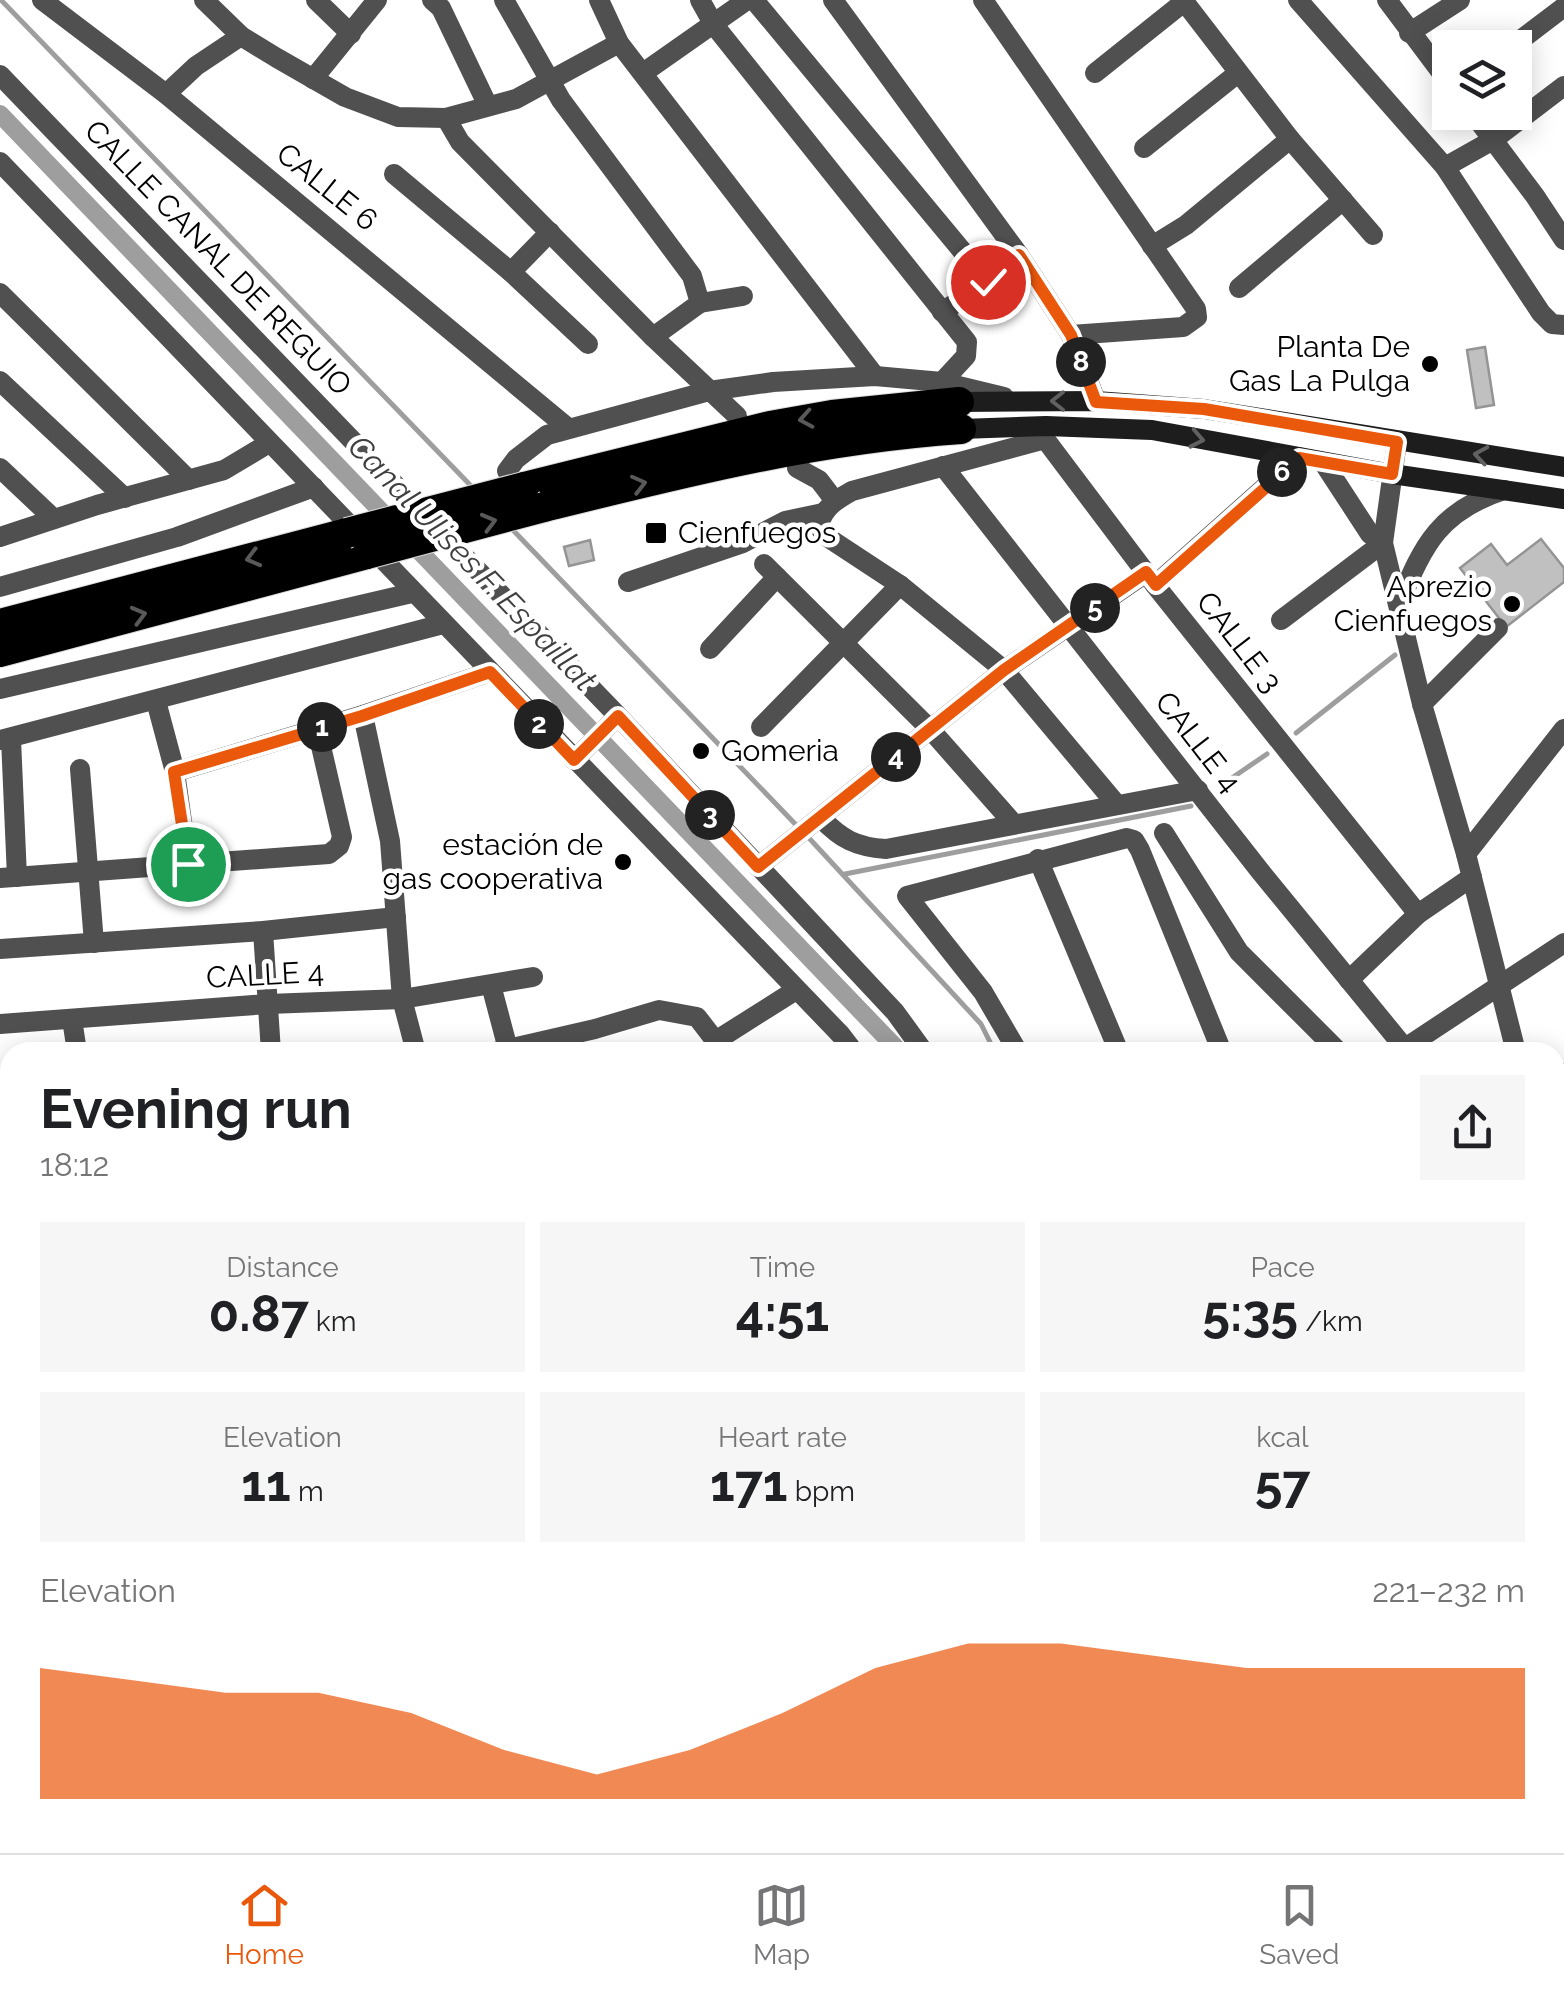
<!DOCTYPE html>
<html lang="en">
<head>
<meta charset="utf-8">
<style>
	:root { --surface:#fff; --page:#f6f6f6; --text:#202124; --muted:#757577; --line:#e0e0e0; --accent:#ea580c }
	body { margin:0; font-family:Raleway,sans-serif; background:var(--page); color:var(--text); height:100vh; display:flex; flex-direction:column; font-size:38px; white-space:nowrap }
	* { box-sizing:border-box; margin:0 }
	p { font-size:32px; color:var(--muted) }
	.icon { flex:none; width:55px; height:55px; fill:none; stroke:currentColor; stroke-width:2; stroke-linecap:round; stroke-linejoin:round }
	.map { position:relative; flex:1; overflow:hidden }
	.side { position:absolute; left:0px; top:1042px; width:1565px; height:812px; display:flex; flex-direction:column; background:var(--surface); border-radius:30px 30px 0 0; box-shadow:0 5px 25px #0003 }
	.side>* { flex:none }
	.tools { position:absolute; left:1432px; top:30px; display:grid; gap:20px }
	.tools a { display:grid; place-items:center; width:100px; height:100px; border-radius:0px; background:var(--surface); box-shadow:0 5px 25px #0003; font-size:50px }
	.pin { position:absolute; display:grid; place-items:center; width:85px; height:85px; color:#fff; margin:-42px; border:5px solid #fff; border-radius:50%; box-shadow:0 2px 10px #0007 }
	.km { position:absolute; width:50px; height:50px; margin:-25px; border-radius:50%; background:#222; color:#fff; font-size:28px; line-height:50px; text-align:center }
	.round { display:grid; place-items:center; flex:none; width:105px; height:105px; border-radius:0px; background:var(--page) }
	.headline { display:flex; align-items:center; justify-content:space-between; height:170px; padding:0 40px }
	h1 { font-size:55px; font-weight:700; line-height:75px }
	.metrics { display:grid; grid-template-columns:repeat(3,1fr); gap:15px; height:170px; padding:10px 40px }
	.metrics div { display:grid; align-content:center; border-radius:0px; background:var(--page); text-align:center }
	.metrics b { font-size:50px; font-weight:700 }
	.metrics small { font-size:28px; font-weight:400 }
	.metrics p { font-size:28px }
	.chart { height:280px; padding:20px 40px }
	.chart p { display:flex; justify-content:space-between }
	.chart svg { width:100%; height:180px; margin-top:10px; fill:var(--accent); opacity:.7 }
	.tabs { display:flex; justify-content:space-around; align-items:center; height:140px; border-top:2px solid var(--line); background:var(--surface); font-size:28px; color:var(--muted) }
	.tabs a { display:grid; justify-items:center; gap:5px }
	.tabs .on { color:var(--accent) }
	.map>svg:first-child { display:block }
	.green { fill:#d7d7d7 }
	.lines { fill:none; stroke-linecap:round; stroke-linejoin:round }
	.stream { stroke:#9e9e9e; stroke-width:5 }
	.canal { stroke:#9e9e9e; stroke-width:18 }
	.building { fill:#c0c0c0; stroke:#949494; stroke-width:2.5 }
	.motorway-casing { stroke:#dbdbdb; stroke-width:32 }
	.minor { stroke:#505050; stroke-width:20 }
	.tertiary { stroke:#505050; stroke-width:20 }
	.secondary { stroke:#1d1d1d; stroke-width:20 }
	.motorway { stroke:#000; stroke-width:30 }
	.motorway-bridge-casing { stroke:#dbdbdb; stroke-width:32; stroke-linecap:butt }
	.motorway-bridge { stroke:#000; stroke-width:30 }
	.oneway { stroke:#616161 }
	.oneway2 { stroke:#595959 }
	.route-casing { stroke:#fff; stroke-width:20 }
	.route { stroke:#ea580c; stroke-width:12 }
	.poi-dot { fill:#000; stroke:#fff; stroke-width:4 }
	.labels { text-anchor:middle; stroke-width:9; stroke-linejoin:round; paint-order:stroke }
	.street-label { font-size:30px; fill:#000; stroke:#fff }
	.poi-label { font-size:30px; fill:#000; stroke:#fff; text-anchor:end }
	.water-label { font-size:32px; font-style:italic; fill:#3f3f3f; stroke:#fff }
</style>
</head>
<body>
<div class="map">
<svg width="1564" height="1853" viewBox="0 0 1564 1853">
	<rect width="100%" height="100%" fill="#fff"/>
	<!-- green -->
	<polygon class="green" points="1555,1485 1564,1489 1564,1671 1555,1677"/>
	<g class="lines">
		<!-- stream -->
		<g class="stream">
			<polyline points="1,0 475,490"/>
			<polyline points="510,527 800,829"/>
			<polyline points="1296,733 1395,655"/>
			<polyline points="1226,782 1267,754"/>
			<polyline points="808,837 981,1024 995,1052"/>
			<polyline points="845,874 1191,806"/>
		</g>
		<!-- canal -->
		<g class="canal">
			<polyline points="0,114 900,1052"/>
			<polyline points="1232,1845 1233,1853"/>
		</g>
	</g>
	<!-- building -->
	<g class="building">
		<polygon points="1485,347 1494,405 1476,408 1467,350"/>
		<polygon points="1541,539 1564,568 1564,582 1506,627 1460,568 1491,544 1507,565"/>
		<polygon points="590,540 594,560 569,566 564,547"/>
	</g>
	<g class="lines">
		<defs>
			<g id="motorway">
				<polyline points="524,487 770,426 832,415 959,402"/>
				<path d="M544,507C685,472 815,439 961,429"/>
				<polyline points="0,624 347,533"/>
				<polyline points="0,652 367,554"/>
			</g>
		</defs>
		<!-- motorway casing -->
		<use href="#motorway" class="motorway-casing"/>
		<!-- minor -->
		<g class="minor">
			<polyline points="42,0 166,94 568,428"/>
			<polyline points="204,0 241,36 277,58 345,97 398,117 446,118 516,99 619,43"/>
			<polyline points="316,0 351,34"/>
			<polyline points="432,0 441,8 488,106"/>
			<polyline points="504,0 561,100 692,276 700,303 653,337"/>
			<polyline points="599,0 619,43 875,376"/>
			<polyline points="700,0 714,25 967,342 966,356 942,382"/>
			<polyline points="754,0 988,282"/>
			<polyline points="833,0 1019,255 1071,335 1096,401"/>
			<polyline points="983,0 1196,309 1197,317 1183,327 1071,335"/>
			<polyline points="1183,0 1290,139 1373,235"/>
			<polyline points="1298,0 1445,167 1541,313 1552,324 1564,325"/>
			<polyline points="1387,0 1450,84"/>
			<polyline points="1409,33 1460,0"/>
			<polyline points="1510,48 1564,7"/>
			<polyline points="643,73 747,0"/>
			<polyline points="1095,73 1184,2"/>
			<polyline points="0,75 618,716 895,1012 924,1052"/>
			<polyline points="313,79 377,0"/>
			<polyline points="166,94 196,66 241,36"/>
			<polyline points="1472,112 1535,196 1564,240"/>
			<polyline points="446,118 460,142 653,337 737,416"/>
			<polyline points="1144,148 1238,73"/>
			<polyline points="0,162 841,1035 854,1052"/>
			<polyline points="1445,167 1493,140 1564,86"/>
			<polyline points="394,174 511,272 588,344"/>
			<polyline points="1152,246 1186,225 1290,139"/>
			<polyline points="511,272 550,232"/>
			<polyline points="1239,288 1343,200"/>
			<polyline points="0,293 189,480"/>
			<polyline points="700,303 743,296"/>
			<polyline points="942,312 988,282 1019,255"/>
			<polyline points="0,381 125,498"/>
			<polyline points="943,466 1260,871 1408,1052"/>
			<polyline points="0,468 54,519"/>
			<polyline points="797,468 819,480 835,501"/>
			<polyline points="507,471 516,459 547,435 709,391 773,382 875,376 942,382 1004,397"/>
			<polyline points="0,537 97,505 224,470 269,443"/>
			<polyline points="764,564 930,729 1013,823"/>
			<polyline points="628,582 743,543 785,521 823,513"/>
			<polyline points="1155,585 1299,457"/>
			<polyline points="0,587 177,537 314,487"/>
			<polyline points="1281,620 1383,543"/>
			<polyline points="710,649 777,577"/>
			<polyline points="0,689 412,593"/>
			<polyline points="156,701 175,772 188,864"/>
			<polyline points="1422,704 1498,628"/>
			<polyline points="363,715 390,841 402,999 416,1052"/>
			<polyline points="761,727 900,585"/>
			<polyline points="11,739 17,877"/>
			<polyline points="0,740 443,624"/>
			<polyline points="574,760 618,716"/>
			<polyline points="80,769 94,943"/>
			<polyline points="175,772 363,715 490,672"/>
			<path d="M1117,805L1004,670L900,585L824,535L819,525C824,507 836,500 852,491L1045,439L1155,585L1418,914"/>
			<path d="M821,818C841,839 856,847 886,849L1198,790"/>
			<polyline points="1164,833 1239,952 1339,1052"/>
			<polyline points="1466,854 1564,729"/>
			<polyline points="1038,859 1119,1052"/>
			<polyline points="758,867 1004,670 1146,573"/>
			<polyline points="0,878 329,854 339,846 342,837 317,729"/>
			<polyline points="263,931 271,1052"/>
			<polyline points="0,949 263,931 396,917"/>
			<polyline points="1349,980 1418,914 1472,877"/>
			<polyline points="491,985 508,1049"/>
			<polyline points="72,1019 77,1052"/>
			<polyline points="0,1024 268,1004 402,999 533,977"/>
			<polyline points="717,1040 796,990"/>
			<polyline points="1405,1048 1564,943"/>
			<polyline points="495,1052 595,1029 659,1010 697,1017 724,1052"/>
			<polyline points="1018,1052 983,992 907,896 1127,838 1134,840 1140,850 1222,1052"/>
			<polyline points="1555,1075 1564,1073"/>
			<polyline points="0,1105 10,1104"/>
			<polyline points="0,1145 10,1184"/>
			<polyline points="0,1280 10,1280"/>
			<polyline points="1555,1326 1564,1328"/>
			<polyline points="1555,1370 1564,1371"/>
			<polyline points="0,1371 10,1372"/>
			<polyline points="1555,1440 1564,1440"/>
			<polyline points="0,1506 10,1468"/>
			<polyline points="0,1596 10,1595"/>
			<polyline points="0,1689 10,1688"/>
			<polyline points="1555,1705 1564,1700"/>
			<polyline points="0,1821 10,1820"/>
			<polyline points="143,1845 145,1853"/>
			<polyline points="239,1845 241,1853"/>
			<polyline points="318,1845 319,1853"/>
			<polyline points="1188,1845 1188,1853"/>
			<polyline points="1254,1853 1255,1845"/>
			<polyline points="1423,1853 1423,1845"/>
		</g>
		<!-- tertiary -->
		<g class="tertiary">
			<polyline points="1397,442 1383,543 1422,704 1466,854 1516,1052"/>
			<polyline points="1323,462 1370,534 1383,543"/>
			<path d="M1400,603C1422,544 1442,510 1504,490"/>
			<polyline points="1555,1191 1564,1223"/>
		</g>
		<!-- secondary -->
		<g class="secondary">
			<polyline points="959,402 1096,401 1204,409 1564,467"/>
			<polyline points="961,429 1046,426 1152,430 1392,474 1564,499"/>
		</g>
		<!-- motorway -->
		<use href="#motorway" class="motorway"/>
		<defs>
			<g id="motorway-bridge">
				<polyline points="347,533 524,487"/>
				<polyline points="367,554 544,507"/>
			</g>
		</defs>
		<!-- motorway-bridge casing -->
		<use href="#motorway-bridge" class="motorway-bridge-casing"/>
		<!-- motorway-bridge -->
		<use href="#motorway-bridge" class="motorway-bridge"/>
	</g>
	<!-- one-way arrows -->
	<defs><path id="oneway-chevron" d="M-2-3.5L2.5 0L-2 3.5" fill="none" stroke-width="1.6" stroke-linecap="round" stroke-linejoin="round" transform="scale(2.5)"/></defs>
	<g class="oneway">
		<use href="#oneway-chevron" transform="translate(1058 401) rotate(180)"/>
		<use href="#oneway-chevron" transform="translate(1197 439) rotate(11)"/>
		<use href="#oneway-chevron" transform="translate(1481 455) rotate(-171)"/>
	</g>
	<g class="oneway2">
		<use href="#oneway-chevron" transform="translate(806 419) rotate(170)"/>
		<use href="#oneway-chevron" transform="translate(639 484) rotate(-14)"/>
		<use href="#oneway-chevron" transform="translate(489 522) rotate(-15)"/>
		<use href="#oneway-chevron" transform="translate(253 558) rotate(165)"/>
		<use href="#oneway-chevron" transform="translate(139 615) rotate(-15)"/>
	</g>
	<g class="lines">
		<defs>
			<polyline id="route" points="188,864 174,772 362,716 490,672 574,760 618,716 758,867 1004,670 1146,572 1156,585 1299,458 1392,474 1397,442 1204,409 1096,402 1071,335 1019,255 988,282"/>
		</defs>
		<!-- route casing -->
		<use href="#route" class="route-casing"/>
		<!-- route -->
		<use href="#route" class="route"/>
	</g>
	<!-- markers -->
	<g class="poi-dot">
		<circle cx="1430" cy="364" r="10"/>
		<rect x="644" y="521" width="24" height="24" rx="5"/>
		<circle cx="1512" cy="604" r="10"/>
		<circle cx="701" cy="751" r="10"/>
		<circle cx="623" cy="862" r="10"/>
	</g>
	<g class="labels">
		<!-- street labels -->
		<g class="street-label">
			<text transform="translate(327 187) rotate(39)" y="10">CALLE 6</text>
			<text transform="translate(218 258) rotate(46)" y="10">CALLE CANAL DE REGUIO</text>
			<text transform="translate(1239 642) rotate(52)" y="10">CALLE 3</text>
			<text transform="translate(1198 742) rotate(52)" y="10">CALLE 4</text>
			<text transform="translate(265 975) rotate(-3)" y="10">CALLE 4</text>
		</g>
		<!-- poi labels -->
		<g class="poi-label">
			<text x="1410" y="357">Planta De<tspan x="1410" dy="34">Gas La Pulga</tspan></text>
			<text x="678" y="543" text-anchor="start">Cienfuegos</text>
			<text x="1492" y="597">Aprezio<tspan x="1492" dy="34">Cienfuegos</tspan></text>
			<text x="721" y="761" text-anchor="start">Gomeria</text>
			<text x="603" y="855">estación de<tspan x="603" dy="34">gas cooperativa</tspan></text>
		</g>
		<!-- water labels -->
		<g class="water-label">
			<text transform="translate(472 563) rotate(46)" y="11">Canal Ulises F. Espaillat</text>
		</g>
	</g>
</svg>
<div class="tools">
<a><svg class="icon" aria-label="layers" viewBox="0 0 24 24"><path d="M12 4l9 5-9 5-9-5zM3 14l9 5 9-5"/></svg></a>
</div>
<div class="pin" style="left:188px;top:864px;background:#1e9e55"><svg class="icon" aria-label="arrive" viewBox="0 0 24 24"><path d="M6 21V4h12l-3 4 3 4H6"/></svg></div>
<div class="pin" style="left:988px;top:282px;background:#d93025"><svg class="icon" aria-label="check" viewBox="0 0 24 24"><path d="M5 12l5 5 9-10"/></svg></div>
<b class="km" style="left:322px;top:727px">1</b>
<b class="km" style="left:539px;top:724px">2</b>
<b class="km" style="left:710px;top:815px">3</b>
<b class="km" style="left:896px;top:757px">4</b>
<b class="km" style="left:1095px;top:608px">5</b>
<b class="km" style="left:1282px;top:472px">6</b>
<b class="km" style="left:1081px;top:362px">8</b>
<section class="side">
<div class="headline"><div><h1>Evening run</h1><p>18:12</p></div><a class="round"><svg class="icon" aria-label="share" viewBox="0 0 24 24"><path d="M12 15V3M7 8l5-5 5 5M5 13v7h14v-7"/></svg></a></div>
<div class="metrics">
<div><p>Distance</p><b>0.87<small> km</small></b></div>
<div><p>Time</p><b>4:51</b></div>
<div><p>Pace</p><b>5:35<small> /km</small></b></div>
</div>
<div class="metrics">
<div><p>Elevation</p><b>11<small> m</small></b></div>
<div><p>Heart rate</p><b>171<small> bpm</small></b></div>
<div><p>kcal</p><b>57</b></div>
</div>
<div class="chart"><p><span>Elevation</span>221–232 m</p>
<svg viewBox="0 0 160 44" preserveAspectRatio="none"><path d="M0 44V12L10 15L20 18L30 18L40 23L50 32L60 38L70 32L80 23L90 12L100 6L110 6L120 9L130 12L140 12L150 12L160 12V44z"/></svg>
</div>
</section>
</div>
<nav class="tabs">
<a class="on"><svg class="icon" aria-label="home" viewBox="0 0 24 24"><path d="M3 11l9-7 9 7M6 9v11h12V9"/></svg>Home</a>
<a><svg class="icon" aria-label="map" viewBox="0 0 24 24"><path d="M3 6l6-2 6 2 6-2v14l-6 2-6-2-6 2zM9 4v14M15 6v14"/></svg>Map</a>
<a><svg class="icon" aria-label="saved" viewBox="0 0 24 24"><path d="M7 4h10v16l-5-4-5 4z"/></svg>Saved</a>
</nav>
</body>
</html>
